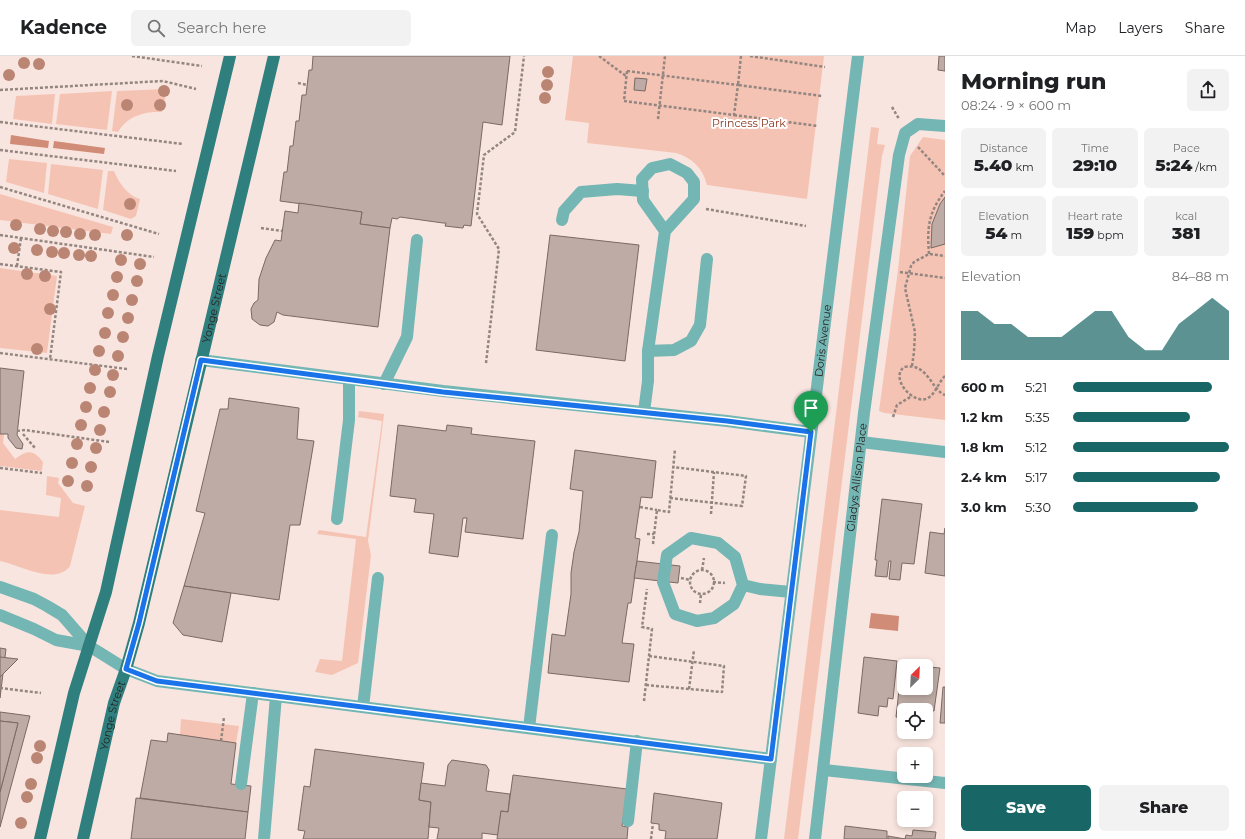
<!DOCTYPE html>
<html lang="en">
<head>
<meta charset="utf-8">
<style>
	:root { --surface:#fff; --page:#f2f2f2; --text:#202124; --muted:#757577; --line:#e0e0e0; --accent:#186665 }
	body { margin:0; font-family:Montserrat,sans-serif; background:var(--page); color:var(--text); height:100vh; display:flex; flex-direction:column; font-size:15px; white-space:nowrap }
	* { box-sizing:border-box; margin:0 }
	p { font-size:13px; color:var(--muted) }
	.icon { flex:none; width:22px; height:22px; fill:none; stroke:currentColor; stroke-width:2; stroke-linecap:round; stroke-linejoin:round }
	.map { position:relative; flex:1; overflow:hidden }
	.drawer { display:flex; flex-direction:column; background:var(--surface); width:300px }
	.drawer>* { flex:none }
	.needle { width:26px; rotate:24deg }
	.fabs { position:absolute; left:897px; top:603px; display:grid; gap:8px }
	.fabs a { display:grid; place-items:center; width:36px; height:36px; border-radius:6px; background:var(--surface); box-shadow:0 2px 6px #0003; font-size:20px }
	.pin { position:absolute; display:grid; place-items:center; width:34px; height:34px; color:#fff; margin:-41px -17px; border-radius:50% 50% 50% 0; rotate:-45deg; box-shadow:0 0 4px #0007 }
	.pin .icon { rotate:45deg }
	.round { display:grid; place-items:center; flex:none; width:42px; height:42px; border-radius:6px; background:var(--page) }
	.head { display:flex; align-items:center; justify-content:space-between; height:68px; padding:0 16px }
	h1 { font-size:22px; font-weight:800; line-height:30px }
	.metrics { display:grid; grid-template-columns:repeat(3,1fr); gap:6px; height:68px; padding:4px 16px }
	.metrics div { display:grid; align-content:center; border-radius:6px; background:var(--page); text-align:center }
	.metrics b { font-size:17px; font-weight:800 }
	.metrics small { font-size:11px; font-weight:400 }
	.metrics p { font-size:11px }
	.chart { height:112px; padding:8px 16px }
	.chart p { display:flex; justify-content:space-between }
	.chart svg { width:100%; height:72px; margin-top:4px; fill:var(--accent); opacity:.7 }
	.cta { display:flex; gap:8px; margin-top:auto; padding:8px 16px }
	.cta a { flex:1; height:46px; border-radius:6px; background:var(--accent); color:#fff; font-size:16px; font-weight:800; line-height:46px; text-align:center }
	.cta a+a { background:var(--page); color:var(--text) }
	ul { padding:0 16px; list-style:none; font-size:13px }
	li { display:grid; grid-template-columns:64px 48px 1fr; align-items:center; height:30px }
	li i { height:10px; border-radius:5px; background:var(--accent) }
	header { display:flex; align-items:center; gap:24px; box-sizing:border-box; height:56px; padding:0 20px; background:var(--surface); border-bottom:1px solid var(--line) }
	header strong { font-size:19px }
	nav { display:flex; gap:22px; margin-inline-start:auto; font-size:14px }
	.search { width:280px; height:36px; background:var(--page); display:flex; align-items:center; gap:10px; box-sizing:border-box; padding:0 14px; border-radius:6px; color:var(--muted); font-size:15px }
	main { display:flex; flex:1; min-height:0 }
	.map>svg:first-child { display:block }
	.green { fill:#f5c3b3 }
	.water { fill:#d08c76 }
	.building { fill:#beaba5; stroke:#7a6964; fill-rule:evenodd }
	.lines { fill:none; stroke-linecap:round; stroke-linejoin:round }
	.path { stroke:#938681; stroke-width:2.5; stroke-dasharray:3 2; stroke-linecap:butt }
	.minor { stroke:#74b6b4; stroke-width:12 }
	.major { stroke:#2f7f7e; stroke-width:12 }
	.tree { fill:#bb8574 }
	.route-casing { stroke:#fff; stroke-width:8 }
	.route { stroke:#1a73e8; stroke-width:5 }
	.labels { text-anchor:middle; stroke-width:4; stroke-linejoin:round; paint-order:stroke }
	.park-label { font-size:11px; fill:#89361c; stroke:#fff }
	.street-label { font-size:11px; fill:#29221f; stroke:#fff }
</style>
</head>
<body>
<header>
<strong>Kadence</strong>
<div class="search"><svg class="icon" aria-label="search" viewBox="0 0 24 24"><circle cx="10" cy="10" r="6"/><path d="M15 15l6 6"/></svg>Search here</div>
<nav><a>Map</a><a>Layers</a><a>Share</a></nav>
</header>
<main>
<div class="map">
<svg width="945" height="783" viewBox="0 0 945 783">
	<rect width="100%" height="100%" fill="#f9e5df"/>
	<!-- green -->
	<g class="green">
		<path d="M573,0H824L807,143L707,129C703,112 692,102 676,97L587,87L589,67L565,64Z"/>
		<path d="M167,33L162,56C145,55 127,60 118,76L112,75L117,35Z"/>
		<polygon points="112,35 107,74 56,68 60,38"/>
		<polygon points="55,38 52,68 13,63 16,40"/>
		<polygon points="871,71 879,72 877,88 885,89 882,100 798,783 784,783"/>
		<polygon points="923,81 945,84 945,364 884,357 879,355 898,214 910,100"/>
		<polygon points="9,103 47,107 44,137 6,126"/>
		<polygon points="51,108 103,114 98,153 48,138"/>
		<path d="M108,115H114C119,127 127,139 140,143L136,160L131,163L103,154Z"/>
		<polygon points="0,138 113,171 111,178 0,164"/>
		<polygon points="0,212 57,220 47,297 0,292"/>
		<polygon points="359,355 384,358 368,485 371,499 358,607 332,619 315,616 320,603 342,605 356,483 317,478 319,474 366,481 382,365 358,361"/>
		<path d="M0,378H4L3,387L15,403C27,394 33,393 43,406L42,414L41,415L0,410Z"/>
		<path d="M47,420L59,422L58,427L73,447L85,450L70,510C55,530 20,509 0,505V454L59,461L61,442L46,439Z"/>
		<polygon points="181,663 239,670 236,687 180,679"/>
	</g>
	<!-- water -->
	<g class="water">
		<polygon points="11,79 49,85 48,92 10,88"/>
		<polygon points="54,85 105,92 104,98 53,92"/>
		<polygon points="871,557 899,560 898,575 869,572"/>
	</g>
	<!-- building -->
	<g class="building">
		<polygon points="313,0 510,0 502,69 483,66 471,170 464,169 463,172 462,172 445,170 446,167 443,167 400,161 397,163 392,162 390,172 360,168 362,156 280,145 284,116 287,116 290,90 293,90 296,65 299,65 302,39 306,39 309,14 312,14"/>
		<polygon points="939,0 945,0 945,15 938,14"/>
		<polygon points="635,22 647,23 645,35 634,34"/>
		<polygon points="945,141 945,188 931,192 932,168 940,148"/>
		<polygon points="299,147 362,156 360,168 390,172 378,271 283,259 277,256 274,266 268,270 260,269 252,263 251,253 254,247 258,244 259,223 266,202 275,184 281,185 285,155 298,157"/>
		<polygon points="550,179 639,189 625,305 536,294"/>
		<polygon points="0,312 24,315 17,379 23,388 22,393 16,392 8,382 8,378 0,378"/>
		<polygon points="229,342 299,352 297,383 314,385 300,469 290,469 279,544 184,530 205,457 196,455 220,353 228,353"/>
		<polygon points="398,369 446,375 447,369 472,372 471,378 535,385 523,483 465,476 467,462 463,462 458,501 429,497 434,458 414,456 416,443 390,440"/>
		<polygon points="575,394 656,405 652,442 641,441 635,482 640,483 631,547 628,547 622,587 634,588 629,626 548,617 552,578 565,580 571,538 571,517 574,496 579,476 583,435 570,433"/>
		<polygon points="882,443 922,448 914,508 902,507 900,524 889,523 891,505 889,505 887,521 875,520 877,504 875,504"/>
		<polygon points="945,472 945,520 925,517 930,476 944,478"/>
		<polygon points="637,505 680,510 678,527 634,522"/>
		<polygon points="184,530 231,537 222,586 183,579 173,567"/>
		<polygon points="0,592 6,593 0,642"/>
		<polygon points="0,601 18,603 0,621"/>
		<polygon points="864,601 897,605 893,643 888,642 887,651 879,650 878,660 858,657"/>
		<path d="M902,607L928,609L929,611L940,612L934,655L904,654V663L896,661ZM904,610H926V632H904Z"/>
		<polygon points="943,631 945,631 945,667 940,667"/>
		<polygon points="0,656 30,660 0,771 0,736 18,667 0,665"/>
		<polygon points="0,665 18,667 0,736"/>
		<polygon points="168,677 236,687 231,728 251,730 248,756 140,742 151,684 167,686"/>
		<polygon points="315,693 424,707 419,744 431,746 428,783 303,783 305,775 298,774 304,730 310,731"/>
		<polygon points="452,704 486,709 489,714 486,735 510,738 508,756 501,755 498,779 482,777 482,783 437,783 439,772 429,771 431,746 419,744 421,727 445,730 448,709"/>
		<polygon points="513,719 627,733 622,770 628,771 627,783 497,783 501,755 508,756"/>
		<polygon points="654,737 722,747 717,783 665,783 666,775 659,774 659,768 651,767"/>
		<polygon points="136,742 248,756 245,783 131,783"/>
		<polygon points="845,770 887,775 887,783 844,783"/>
		<polygon points="913,774 936,776 935,783 888,783 888,780 905,783 906,779 912,780"/>
	</g>
	<g class="lines">
		<!-- path -->
		<g class="path">
			<polyline points="132,0 202,10"/>
			<polyline points="599,0 626,20"/>
			<polyline points="741,0 738,29 822,40"/>
			<polyline points="750,0 825,11"/>
			<polygon points="627,15 738,29 734,59 624,45"/>
			<polyline points="298,27 307,29"/>
			<polyline points="0,34 163,25 196,33"/>
			<polyline points="892,51 899,63"/>
			<polyline points="734,59 818,70"/>
			<polyline points="658,63 665,0"/>
			<polyline points="0,66 183,88"/>
			<polyline points="918,91 945,120"/>
			<polyline points="0,94 176,115"/>
			<polyline points="0,131 159,178"/>
			<polyline points="706,153 806,170"/>
			<polyline points="261,172 282,175"/>
			<polyline points="0,179 154,201"/>
			<path d="M929,198C927,172 928,157 945,135"/>
			<polyline points="0,208 61,216 50,303"/>
			<polyline points="17,210 21,182"/>
			<polyline points="900,216 945,222"/>
			<polyline points="0,297 127,313"/>
			<polyline points="486,307 499,193 477,158 484,99 515,76 524,0"/>
			<polyline points="912,310 914,296 915,276 905,232 911,210 914,206 929,198 945,200"/>
			<path d="M945,320C938,327 936,337 928,342C915,350 889,323 904,311C928,306 931,334 945,339"/>
			<polyline points="893,361 897,349 912,340"/>
			<polyline points="17,375 25,374 109,386"/>
			<polyline points="23,378 35,392"/>
			<polyline points="0,412 42,417"/>
			<polyline points="670,442 742,450 746,420 673,411"/>
			<polyline points="640,451 657,454"/>
			<polyline points="711,458 714,416"/>
			<polyline points="647,478 654,478"/>
			<polyline points="653,488 657,454 669,456 675,393"/>
			<polyline points="702,514 704,502"/>
			<circle cx="702" cy="526" r="12"/>
			<polyline points="681,522 690,524"/>
			<polyline points="713,526 725,527"/>
			<polyline points="700,547 701,538"/>
			<polyline points="646,629 722,636 724,610 649,600"/>
			<polyline points="0,632 41,637"/>
			<polyline points="689,633 694,594"/>
			<polyline points="644,645 652,573 642,571 647,533"/>
			<polyline points="221,685 224,661"/>
			<polyline points="651,783 653,767"/>
		</g>
		<!-- minor -->
		<g class="minor">
			<polyline points="562,164 564,155 581,136 617,133 643,135"/>
			<polyline points="648,295 674,294 691,285 700,269 707,203"/>
			<polyline points="201,304 443,335 727,365 811,376"/>
			<polyline points="384,328 407,281 417,184"/>
			<polyline points="644,356 648,325 648,295 665,175 694,143 694,126 687,117 670,108 652,112 642,123 643,144 665,175"/>
			<polyline points="861,386 945,396"/>
			<polyline points="337,463 349,364 349,324"/>
			<polyline points="743,529 734,548 714,562 697,565 675,558 663,526 667,499 691,482 718,487 735,501 743,529 760,533 791,536"/>
			<polyline points="0,531 34,543 47,550 62,559 89,590 126,613 157,625 771,703"/>
			<polyline points="0,559 34,573 56,584 89,590"/>
			<polyline points="363,651 378,522"/>
			<polyline points="529,672 552,479"/>
			<polyline points="824,714 945,727"/>
			<polyline points="241,728 253,637"/>
			<polyline points="628,765 637,685"/>
			<polyline points="264,783 276,640"/>
			<path id="s1" d="M761,783L858,0"/>
			<path id="s2" d="M815,783L864,357L899,99L905,77L918,68L945,70"/>
		</g>
		<!-- major -->
		<g class="major">
			<polyline points="40,783 74,637 106,536 158,300 230,0"/>
			<path id="s3" d="M83,783L114,647L126,613L139,567L274,0"/>
		</g>
	</g>
	<!-- trees -->
	<g class="tree">
		<circle cx="24" cy="7" r="6"/>
		<circle cx="39" cy="8" r="6"/>
		<circle cx="548" cy="16" r="6"/>
		<circle cx="9" cy="19" r="6"/>
		<circle cx="547" cy="29" r="6"/>
		<circle cx="164" cy="35" r="6"/>
		<circle cx="545" cy="42" r="6"/>
		<circle cx="127" cy="49" r="6"/>
		<circle cx="160" cy="49" r="6"/>
		<circle cx="130" cy="148" r="6"/>
		<circle cx="16" cy="169" r="6"/>
		<circle cx="40" cy="173" r="6"/>
		<circle cx="53" cy="175" r="6"/>
		<circle cx="66" cy="176" r="6"/>
		<circle cx="80" cy="178" r="6"/>
		<circle cx="95" cy="179" r="6"/>
		<circle cx="127" cy="179" r="6"/>
		<circle cx="14" cy="192" r="6"/>
		<circle cx="37" cy="194" r="6"/>
		<circle cx="52" cy="196" r="6"/>
		<circle cx="64" cy="197" r="6"/>
		<circle cx="79" cy="199" r="6"/>
		<circle cx="91" cy="200" r="6"/>
		<circle cx="121" cy="204" r="6"/>
		<circle cx="140" cy="208" r="6"/>
		<circle cx="27" cy="218" r="6"/>
		<circle cx="45" cy="220" r="6"/>
		<circle cx="117" cy="221" r="6"/>
		<circle cx="137" cy="225" r="6"/>
		<circle cx="113" cy="239" r="6"/>
		<circle cx="132" cy="244" r="6"/>
		<circle cx="50" cy="253" r="6"/>
		<circle cx="108" cy="257" r="6"/>
		<circle cx="128" cy="262" r="6"/>
		<circle cx="105" cy="277" r="6"/>
		<circle cx="123" cy="281" r="6"/>
		<circle cx="37" cy="293" r="6"/>
		<circle cx="99" cy="295" r="6"/>
		<circle cx="118" cy="300" r="6"/>
		<circle cx="95" cy="314" r="6"/>
		<circle cx="113" cy="319" r="6"/>
		<circle cx="90" cy="332" r="6"/>
		<circle cx="110" cy="336" r="6"/>
		<circle cx="86" cy="351" r="6"/>
		<circle cx="104" cy="356" r="6"/>
		<circle cx="81" cy="369" r="6"/>
		<circle cx="100" cy="374" r="6"/>
		<circle cx="77" cy="388" r="6"/>
		<circle cx="96" cy="392" r="6"/>
		<circle cx="72" cy="407" r="6"/>
		<circle cx="91" cy="411" r="6"/>
		<circle cx="68" cy="425" r="6"/>
		<circle cx="87" cy="430" r="6"/>
		<circle cx="40" cy="690" r="6"/>
		<circle cx="37" cy="702" r="6"/>
		<circle cx="31" cy="728" r="6"/>
		<circle cx="27" cy="741" r="6"/>
		<circle cx="21" cy="767" r="6"/>
	</g>
	<g class="lines">
		<defs>
			<polygon id="route" points="201,304 443,336 727,365 811,376 771,703 157,625 126,613 139,567"/>
		</defs>
		<!-- route casing -->
		<use href="#route" class="route-casing"/>
		<!-- route -->
		<use href="#route" class="route"/>
	</g>
	<g class="labels">
		<!-- park labels -->
		<g class="park-label">
			<text x="749" y="71">Princess Park</text>
		</g>
		<!-- street labels -->
		<g class="street-label">
			<text dy="4" stroke="none"><textPath href="#s3" startOffset="547">Yonge Street</textPath></text>
			<text dy="4" stroke="none"><textPath href="#s1" startOffset="502">Doris Avenue</textPath></text>
			<text dy="4" stroke="none"><textPath href="#s2" startOffset="364">Gladys Allison Place</textPath></text>
			<text dy="4" stroke="none"><textPath href="#s3" startOffset="127">Yonge Street</textPath></text>
		</g>
	</g>
</svg>
<div class="fabs">
<a><svg class="needle" viewBox="-14 -14 28 28"><path d="M0-13l5 13h-10z" fill="#e53935"/><path d="M0 13l5-13h-10z" fill="#757577"/></svg></a>
<a><svg class="icon" aria-label="locate" viewBox="0 0 24 24"><circle cx="12" cy="12" r="6"/><path d="M12 2v4M12 18v4M2 12h4M18 12h4"/></svg></a>
<a>+</a>
<a>−</a>
</div>
<div class="pin" style="left:811px;top:376px;background:#1e9e55"><svg class="icon" aria-label="arrive" viewBox="0 0 24 24"><path d="M6 21V4h12l-3 4 3 4H6"/></svg></div>
</div>
<section class="drawer">
<div class="head"><div><h1>Morning run</h1><p>08:24 · 9 × 600 m</p></div><a class="round"><svg class="icon" aria-label="share" viewBox="0 0 24 24"><path d="M12 15V3M7 8l5-5 5 5M5 13v7h14v-7"/></svg></a></div>
<div class="metrics">
<div><p>Distance</p><b>5.40<small> km</small></b></div>
<div><p>Time</p><b>29:10</b></div>
<div><p>Pace</p><b>5:24<small> /km</small></b></div>
</div>
<div class="metrics">
<div><p>Elevation</p><b>54<small> m</small></b></div>
<div><p>Heart rate</p><b>159<small> bpm</small></b></div>
<div><p>kcal</p><b>381</b></div>
</div>
<div class="chart"><p><span>Elevation</span>84–88 m</p>
<svg viewBox="0 0 160 44" preserveAspectRatio="none"><path d="M0 44V14L10 14L20 22L30 22L40 30L50 30L60 30L70 22L80 14L90 14L100 30L110 38L120 38L130 22L140 14L150 6L160 14V44z"/></svg>
</div>
<ul>
<li><b>600 m</b>5:21<i style="width:89%"></i></li>
<li><b>1.2 km</b>5:35<i style="width:75%"></i></li>
<li><b>1.8 km</b>5:12<i style="width:100%"></i></li>
<li><b>2.4 km</b>5:17<i style="width:94%"></i></li>
<li><b>3.0 km</b>5:30<i style="width:80%"></i></li>
</ul>
<div class="cta"><a>Save</a><a>Share</a></div>
</section>
</main>
</body>
</html>
